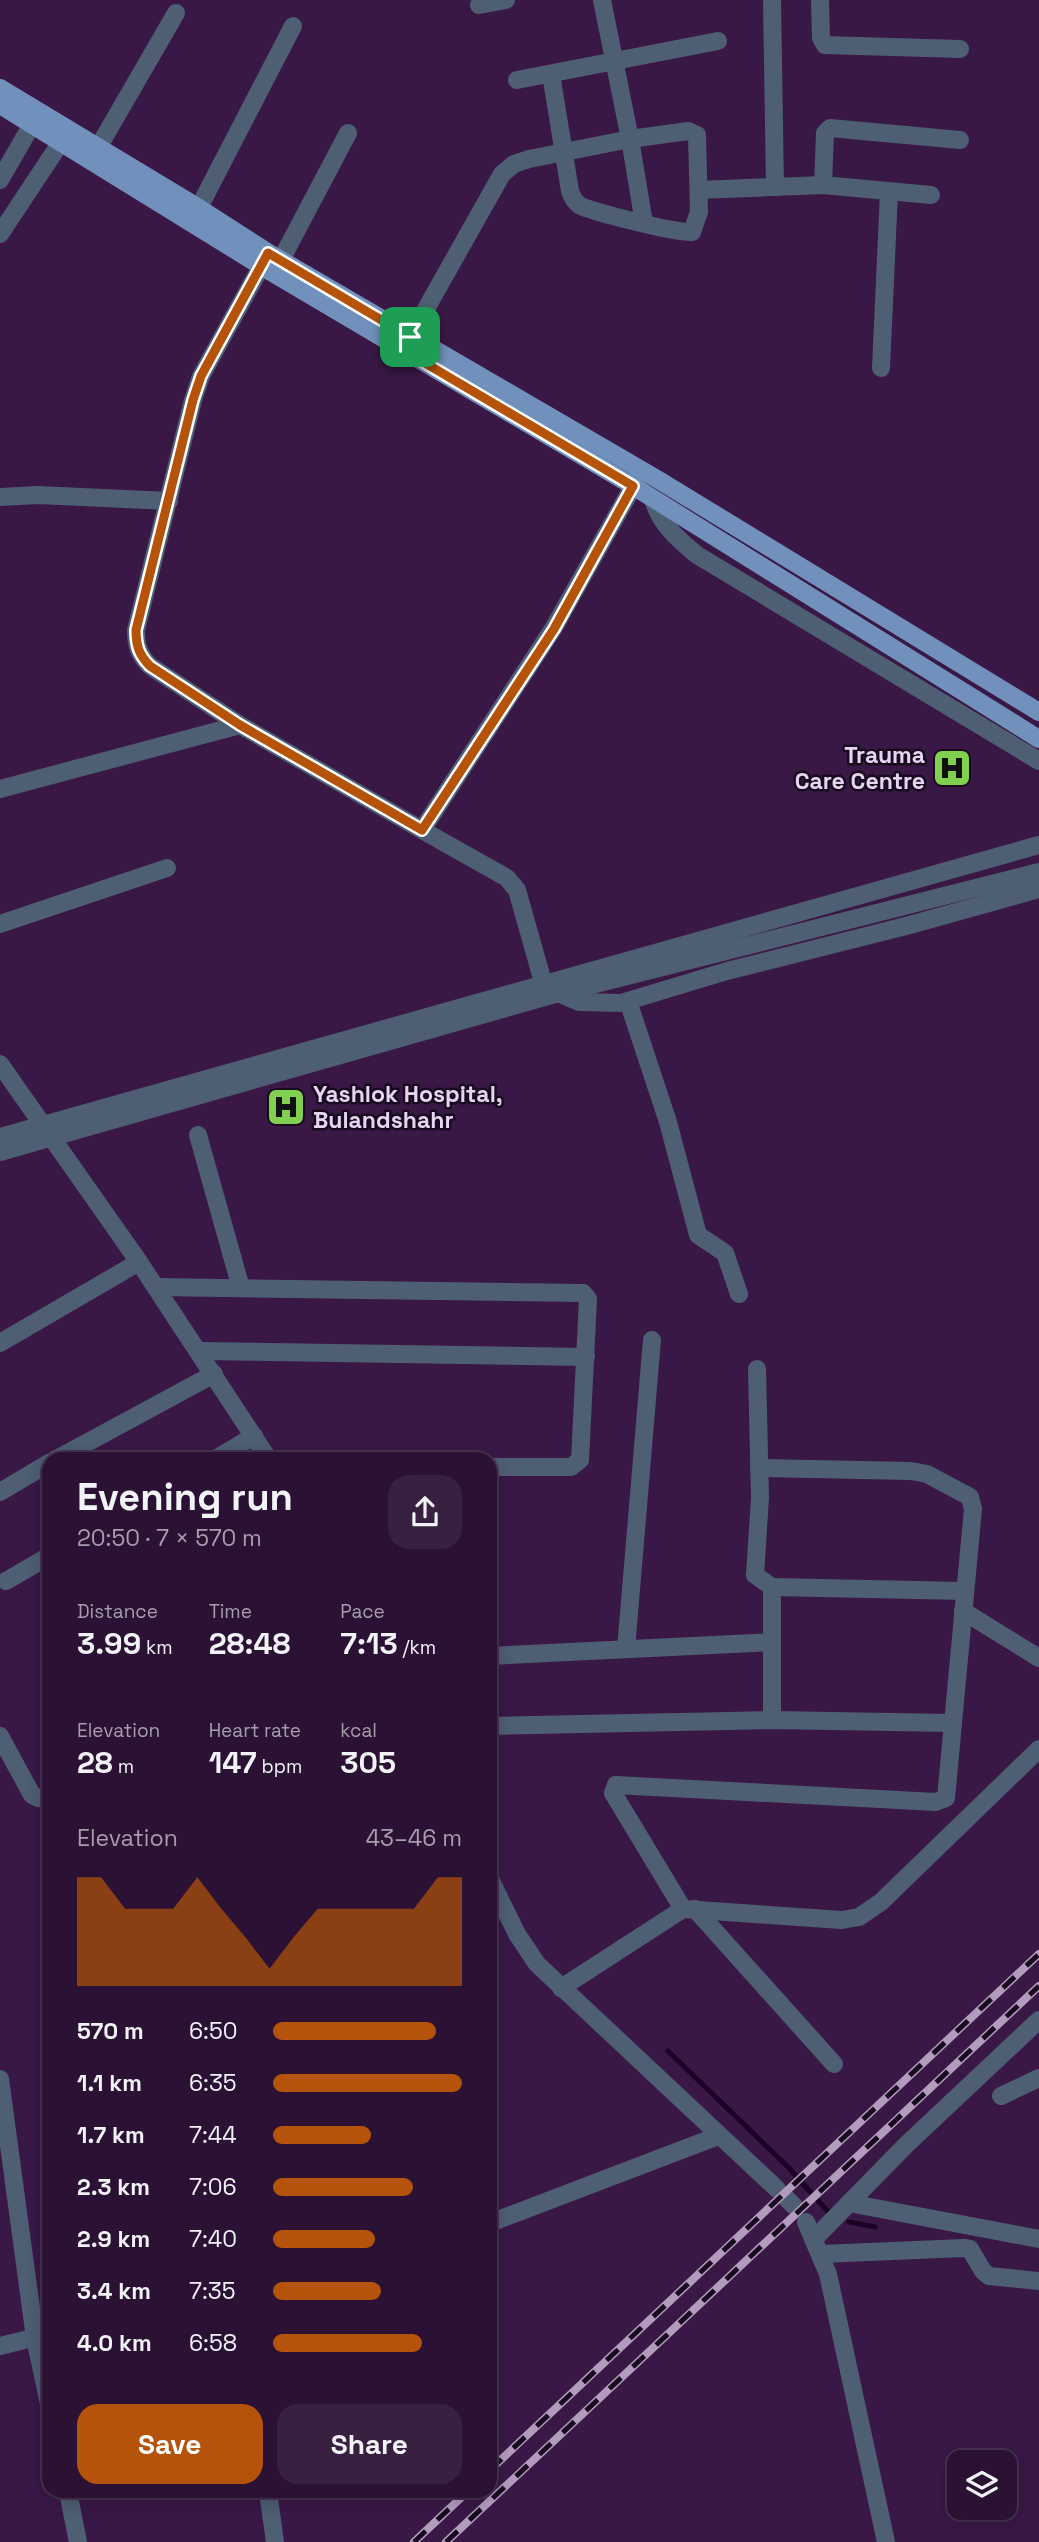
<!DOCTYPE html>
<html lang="en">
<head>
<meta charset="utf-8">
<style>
	:root { --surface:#2b1234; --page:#372040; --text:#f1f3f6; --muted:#a69eac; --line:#47324f; --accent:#b45309 }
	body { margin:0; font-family:"Space Grotesk",sans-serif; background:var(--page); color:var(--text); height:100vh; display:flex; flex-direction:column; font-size:26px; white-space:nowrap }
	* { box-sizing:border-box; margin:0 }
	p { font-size:23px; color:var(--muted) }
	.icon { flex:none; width:38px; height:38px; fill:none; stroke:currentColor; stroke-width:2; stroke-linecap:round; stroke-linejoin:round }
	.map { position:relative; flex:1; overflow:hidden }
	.panel { position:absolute; left:42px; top:1452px; width:455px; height:1046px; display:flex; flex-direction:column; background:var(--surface); border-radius:21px; box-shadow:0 4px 18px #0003,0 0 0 2px var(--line) }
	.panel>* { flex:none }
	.controls { position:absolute; left:947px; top:2450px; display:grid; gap:14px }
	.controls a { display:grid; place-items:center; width:70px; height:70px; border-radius:14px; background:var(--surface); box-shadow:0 4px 18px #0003,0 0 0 2px var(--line); font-size:35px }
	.pin { position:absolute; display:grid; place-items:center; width:60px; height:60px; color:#fff; margin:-30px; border-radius:14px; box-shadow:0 4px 10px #0006 }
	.round { display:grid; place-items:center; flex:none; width:74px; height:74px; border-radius:21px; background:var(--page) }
	.head { display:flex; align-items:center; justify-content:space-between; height:119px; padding:0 35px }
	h1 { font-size:38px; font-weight:700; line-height:52px }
	.metrics { display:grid; grid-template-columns:repeat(3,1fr); gap:10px; height:119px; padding:7px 35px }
	.metrics div { display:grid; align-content:center }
	.metrics b { font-size:30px; font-weight:700 }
	.metrics small { font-size:19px; font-weight:400 }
	.metrics p { font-size:19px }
	.chart { height:196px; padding:14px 35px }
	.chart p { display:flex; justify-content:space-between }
	.chart svg { width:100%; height:126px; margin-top:7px; fill:var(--accent); opacity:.7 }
	.action { display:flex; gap:14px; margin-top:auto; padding:14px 35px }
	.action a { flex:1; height:80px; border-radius:21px; background:var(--accent); color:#fff; font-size:28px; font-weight:700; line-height:80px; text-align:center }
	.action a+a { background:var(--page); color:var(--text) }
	ul { padding:0 35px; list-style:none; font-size:23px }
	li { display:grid; grid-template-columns:112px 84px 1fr; align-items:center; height:52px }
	li i { height:18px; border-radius:9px; background:var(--accent) }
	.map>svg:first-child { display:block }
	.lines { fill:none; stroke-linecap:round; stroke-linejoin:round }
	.stream { stroke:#1c0126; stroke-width:5 }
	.minor { stroke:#4e5e73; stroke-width:18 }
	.major { stroke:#7191bc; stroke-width:18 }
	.rail-casing { stroke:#b39bbd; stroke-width:8 }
	.rail { stroke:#190b1f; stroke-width:5; stroke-dasharray:16; stroke-linecap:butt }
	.route-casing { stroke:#fff; stroke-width:14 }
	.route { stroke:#b45309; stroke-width:9 }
	.labels { text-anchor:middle; stroke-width:5; stroke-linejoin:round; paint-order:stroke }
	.poi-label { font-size:23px; font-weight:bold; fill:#e7d4f0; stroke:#190b1f; text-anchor:end }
</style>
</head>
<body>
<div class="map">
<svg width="1039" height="2542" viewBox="0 0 1039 2542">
	<rect width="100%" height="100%" fill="#391846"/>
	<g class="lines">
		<!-- stream -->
		<g class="stream">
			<polyline points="668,2051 789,2168 831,2215"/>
			<polyline points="849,2222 875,2227"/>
		</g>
		<!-- minor -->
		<g class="minor">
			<polyline points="772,0 775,187"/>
			<polyline points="820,0 821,38 825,45 960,49"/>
			<polyline points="479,5 506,0"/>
			<path d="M551,74L570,191C572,197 574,201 579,205C589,211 683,235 692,232L699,212L697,135L688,131L630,139L644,223"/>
			<polyline points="517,80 718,41"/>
			<polyline points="91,160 176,13"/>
			<polyline points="0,180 39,112"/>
			<polyline points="823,185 825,133 830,128 960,140"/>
			<polyline points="699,190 823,185 931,195"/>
			<polyline points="192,221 293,26"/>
			<polyline points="0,234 69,130"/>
			<path d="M268,254L201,376L193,400L136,630C136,646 139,655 150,666L240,725L422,830"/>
			<polyline points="281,260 348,133"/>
			<polyline points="404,348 502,174 514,164 529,159 630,139 602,0"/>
			<polyline points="881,368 889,192"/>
			<polyline points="0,497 38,495 169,501"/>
			<path d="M654,502C661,525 679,540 697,555L1039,761"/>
			<polyline points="0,789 240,725"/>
			<polyline points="0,924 167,868"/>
			<polyline points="543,982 517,890 507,878 422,830 553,629 640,474"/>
			<polyline points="558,993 579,1002 621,1003 727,971 906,926 1039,889"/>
			<polyline points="628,1001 668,1122 698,1235 725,1253 739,1294"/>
			<polyline points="0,1064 139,1262 269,1460"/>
			<polyline points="198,1135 241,1288"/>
			<polyline points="0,1137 1039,845"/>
			<polyline points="0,1152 548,996 1039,872"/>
			<polyline points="156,1287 583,1293 588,1299 580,1460 571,1467 490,1467"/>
			<polyline points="0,1343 139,1262"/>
			<polyline points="200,1351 586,1357"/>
			<polyline points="757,1369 760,1498 755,1575 772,1587 772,1720"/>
			<polyline points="55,1460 214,1374"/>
			<polyline points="214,1460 254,1436"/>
			<polyline points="0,1492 49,1463"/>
			<polyline points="6,1581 49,1556"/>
			<polyline points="772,1587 965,1591"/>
			<polyline points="963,1611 1039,1658"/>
			<polyline points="626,1649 652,1340"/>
			<polyline points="490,1656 772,1642"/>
			<polyline points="490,1726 772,1720 951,1723"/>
			<polyline points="0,1736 32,1795 38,1798 49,1797"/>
			<polyline points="490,1879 517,1934 537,1964 777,2189"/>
			<polyline points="683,1909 613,1793 616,1785 936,1802 946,1798 973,1509 970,1497 927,1474 911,1471 759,1468"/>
			<polyline points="695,1909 834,2064"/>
			<polyline points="561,1988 683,1909 842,1920 859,1917 881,1902 1039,1749"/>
			<polyline points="0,2079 35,2338 49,2404"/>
			<polyline points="1001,2096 1039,2078"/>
			<polyline points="787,2199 794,2206"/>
			<polyline points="849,2203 1039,2239"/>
			<polyline points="806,2222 828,2274 886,2542"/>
			<polyline points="490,2223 718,2136"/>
			<polyline points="815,2238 906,2145 1039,2020"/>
			<polyline points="822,2254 964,2248 970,2249 983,2271 989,2276 1039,2281"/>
			<polyline points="0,2346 49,2334"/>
			<polyline points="68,2492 78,2542"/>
			<polyline points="268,2492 275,2542"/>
		</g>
		<!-- major -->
		<g class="major">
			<polyline points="0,88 199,208 269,253 657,479 1039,712"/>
			<polyline points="0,105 261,266 633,486 1039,739"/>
		</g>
		<defs>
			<g id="rail">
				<polyline points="490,2470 1039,1954"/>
				<polyline points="414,2542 467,2492"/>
				<polyline points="446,2542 1039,1986"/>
			</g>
		</defs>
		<!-- rail casing -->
		<use href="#rail" class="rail-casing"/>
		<!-- rail -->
		<use href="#rail" class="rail"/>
	</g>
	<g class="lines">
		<defs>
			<path id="route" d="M268,253L410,337L403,350L633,486L554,629L422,830L240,725L150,666C139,655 136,646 136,630L193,400L201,376Z"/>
		</defs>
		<!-- route casing -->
		<use href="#route" class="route-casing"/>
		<!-- route -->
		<use href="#route" class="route"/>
	</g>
	<!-- icons -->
	<defs>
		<symbol id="hospital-square" viewBox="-11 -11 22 22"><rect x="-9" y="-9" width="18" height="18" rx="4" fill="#81d050" stroke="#190b1f"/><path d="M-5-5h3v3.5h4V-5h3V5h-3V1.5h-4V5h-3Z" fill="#111"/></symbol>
	</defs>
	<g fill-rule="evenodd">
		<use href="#hospital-square" x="930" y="746" width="44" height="44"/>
		<use href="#hospital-square" x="264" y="1085" width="44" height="44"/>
	</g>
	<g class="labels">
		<!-- poi labels -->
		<g class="poi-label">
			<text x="925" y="763">Trauma<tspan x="925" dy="26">Care Centre</tspan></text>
			<text x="313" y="1102" text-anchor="start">Yashlok Hospital,<tspan x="313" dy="26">Bulandshahr</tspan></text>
		</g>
	</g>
</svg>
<div class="controls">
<a><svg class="icon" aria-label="layers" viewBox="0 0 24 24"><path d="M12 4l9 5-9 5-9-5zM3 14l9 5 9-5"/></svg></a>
</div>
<div class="pin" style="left:410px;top:337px;background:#1e9e55"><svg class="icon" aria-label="arrive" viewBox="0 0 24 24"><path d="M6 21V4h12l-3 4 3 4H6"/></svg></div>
<section class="panel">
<div class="head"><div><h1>Evening run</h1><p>20:50 · 7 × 570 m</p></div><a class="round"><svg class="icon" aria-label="share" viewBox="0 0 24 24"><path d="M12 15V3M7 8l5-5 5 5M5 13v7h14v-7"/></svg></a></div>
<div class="metrics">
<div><p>Distance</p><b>3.99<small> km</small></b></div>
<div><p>Time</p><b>28:48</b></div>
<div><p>Pace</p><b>7:13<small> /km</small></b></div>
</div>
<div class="metrics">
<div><p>Elevation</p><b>28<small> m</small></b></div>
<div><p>Heart rate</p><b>147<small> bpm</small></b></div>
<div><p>kcal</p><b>305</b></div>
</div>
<div class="chart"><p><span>Elevation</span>43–46 m</p>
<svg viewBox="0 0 160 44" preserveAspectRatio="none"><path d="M0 44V6L10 6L20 17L30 17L40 17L50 6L60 17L70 27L80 38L90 27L100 17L110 17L120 17L130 17L140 17L150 6L160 6V44z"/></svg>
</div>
<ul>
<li><b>570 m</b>6:50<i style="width:86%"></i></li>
<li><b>1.1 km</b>6:35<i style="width:100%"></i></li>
<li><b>1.7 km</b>7:44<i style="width:52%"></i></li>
<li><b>2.3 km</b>7:06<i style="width:74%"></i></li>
<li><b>2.9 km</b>7:40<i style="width:54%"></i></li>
<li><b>3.4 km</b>7:35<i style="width:57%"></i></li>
<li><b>4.0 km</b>6:58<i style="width:79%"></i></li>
</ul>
<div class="action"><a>Save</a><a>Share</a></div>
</section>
</div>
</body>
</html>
